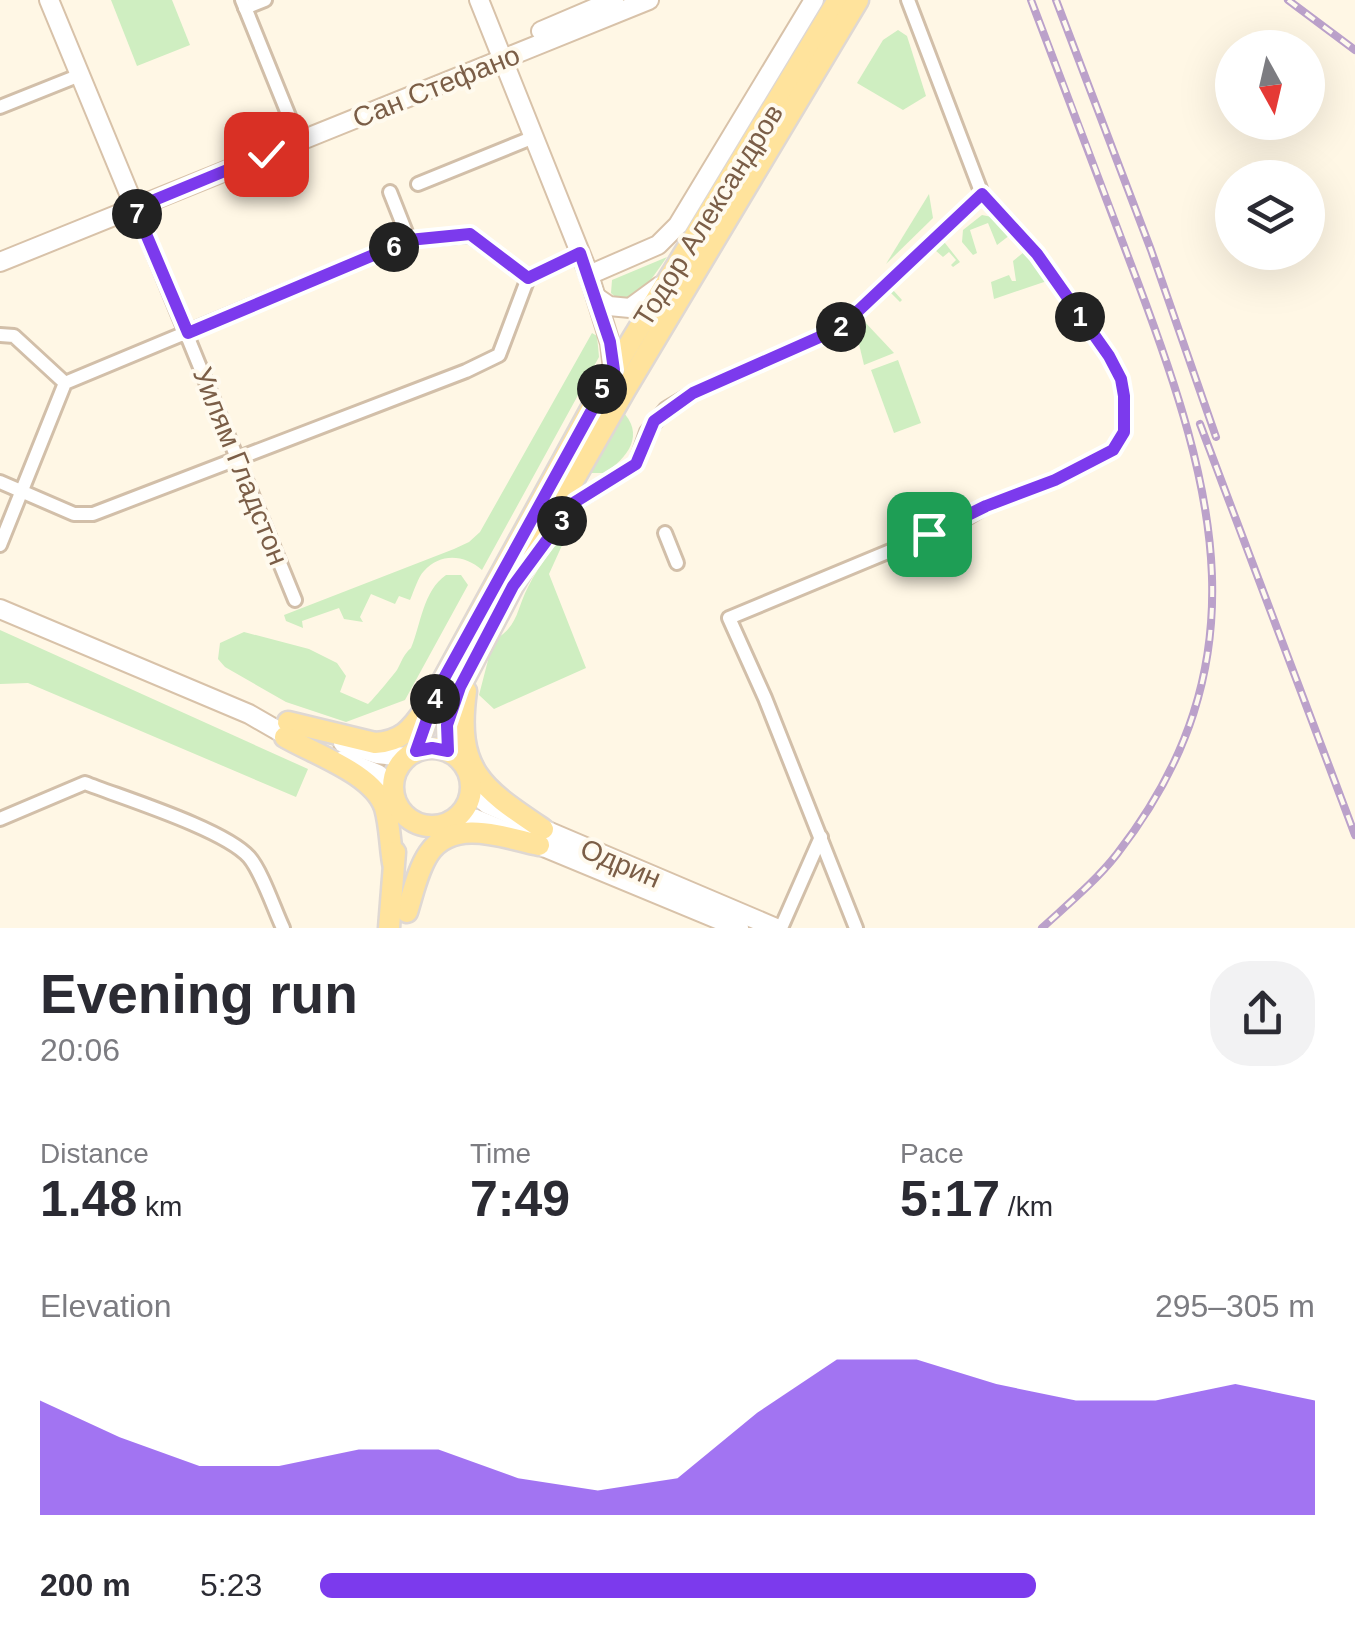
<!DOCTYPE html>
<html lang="en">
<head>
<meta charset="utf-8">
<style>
	:root { --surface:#fff; --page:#f2f2f3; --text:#2b2b33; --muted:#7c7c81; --accent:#7c3aed }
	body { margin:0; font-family:Helvetica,sans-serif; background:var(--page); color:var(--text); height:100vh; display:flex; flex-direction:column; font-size:38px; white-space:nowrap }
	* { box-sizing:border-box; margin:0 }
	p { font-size:32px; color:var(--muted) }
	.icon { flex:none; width:55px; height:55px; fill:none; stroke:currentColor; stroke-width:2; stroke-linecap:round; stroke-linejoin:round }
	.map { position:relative; height:928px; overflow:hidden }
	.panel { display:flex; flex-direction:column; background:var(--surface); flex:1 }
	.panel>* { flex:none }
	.needle { width:65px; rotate:172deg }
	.tools { position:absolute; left:1215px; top:30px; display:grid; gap:20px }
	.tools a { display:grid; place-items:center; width:110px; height:110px; border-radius:50%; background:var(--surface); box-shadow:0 10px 40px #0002; font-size:50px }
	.pin { position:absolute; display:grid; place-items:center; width:85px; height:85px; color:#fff; margin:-42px; border-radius:20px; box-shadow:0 5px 15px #0006 }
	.km { position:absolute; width:50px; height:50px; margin:-25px; border-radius:50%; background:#222; color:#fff; font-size:28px; line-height:50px; text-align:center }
	.round { display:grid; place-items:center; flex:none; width:105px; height:105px; border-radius:40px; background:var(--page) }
	.head { display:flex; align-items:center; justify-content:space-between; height:170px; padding:0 40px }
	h1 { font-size:55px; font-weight:600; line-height:75px }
	.metrics { display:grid; grid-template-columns:repeat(3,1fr); gap:15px; height:170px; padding:10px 40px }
	.metrics div { display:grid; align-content:center }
	.metrics b { font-size:50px; font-weight:600 }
	.metrics small { font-size:28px; font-weight:400 }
	.metrics p { font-size:28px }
	.chart { height:280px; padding:20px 40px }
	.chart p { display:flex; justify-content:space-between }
	.chart svg { width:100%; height:180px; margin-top:10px; fill:var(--accent); opacity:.7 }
	ul { padding:0 40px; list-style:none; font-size:32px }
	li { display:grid; grid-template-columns:160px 120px 1fr; align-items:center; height:75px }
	li i { height:25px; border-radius:12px; background:var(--accent) }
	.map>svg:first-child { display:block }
	.green { fill:#cfeec1 }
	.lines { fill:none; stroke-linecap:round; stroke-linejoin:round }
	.street-casing { stroke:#d2bfa9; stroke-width:18 }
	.secondary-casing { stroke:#d8c2a9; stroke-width:22 }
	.primary-casing { stroke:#dfd8d3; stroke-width:25 }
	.street { stroke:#fff; stroke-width:12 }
	.secondary { stroke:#fff; stroke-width:18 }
	.primary { stroke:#ffe39c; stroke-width:20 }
	.rail-casing { stroke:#bba1ca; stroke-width:8 }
	.rail { stroke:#fffaee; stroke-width:4; stroke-dasharray:11; stroke-linecap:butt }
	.route-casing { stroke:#fff; stroke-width:20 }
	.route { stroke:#7c3aed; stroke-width:12 }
	.labels { text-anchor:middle; stroke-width:8; stroke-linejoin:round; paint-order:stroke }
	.street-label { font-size:28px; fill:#7b5e47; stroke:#fffaee }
</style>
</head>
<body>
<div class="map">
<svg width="1355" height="928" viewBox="0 0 1355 928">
	<rect width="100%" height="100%" fill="#fff7e5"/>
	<!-- green -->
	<g class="green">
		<polygon points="111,0 172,0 190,45 137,66"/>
		<polygon points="898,30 907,36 926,96 903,110 857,83 883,40"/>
		<polygon points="929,194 933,218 886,264"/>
		<polygon points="982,215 997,218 1010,235 997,245 988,223 970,230 977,253 973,255 962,242 963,230"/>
		<polygon points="941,238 960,262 953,267 951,265 956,260 949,252 943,257 935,250 893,290 902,300 900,302 887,289"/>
		<polygon points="1024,252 1047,281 994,299 991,282 1009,275 1012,281 1016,281 1013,261"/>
		<polygon points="667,257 638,298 619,301 611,293 612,280"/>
		<polygon points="863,320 894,353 864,365 859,344"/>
		<path d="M592,333L597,336L599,357L482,570C465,555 441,552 424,571C418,577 414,591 410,600L399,596L395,604L371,594L360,617L363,622L344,619L339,608L302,621L303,628L286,621L284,615L454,549L469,542L480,532Z"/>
		<polygon points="898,360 921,423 894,433 871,370"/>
		<path d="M621,410C646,434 628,458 604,473H591L586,468Z"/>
		<path d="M584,511L564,541L549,574L586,668L494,709L479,695L493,641C519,626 516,610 528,587C540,563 559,541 575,519Z"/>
		<path d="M446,575H461L468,585L405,700L346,722L286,702L225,667L218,659L220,643L244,632L309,649L337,663L346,676L340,692L368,704C371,702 395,673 397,670C402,661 403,655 411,648C421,624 423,591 446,575Z"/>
		<polygon points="0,630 308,769 296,797 28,683 0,684"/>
	</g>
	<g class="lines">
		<defs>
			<g id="street">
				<polyline points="242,0 295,131"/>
				<polyline points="245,8 265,0"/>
				<polyline points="0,107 80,75"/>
				<polyline points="418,184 534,137"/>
				<polyline points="390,192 409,240"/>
				<polyline points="135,208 295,600"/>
				<polyline points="528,278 580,253"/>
				<polyline points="0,335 14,336 65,383"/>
				<polyline points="0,482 74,514 93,514 466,371 499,355 528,278"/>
				<polyline points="665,533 677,563"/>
				<polyline points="551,536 575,503 636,464 647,432 666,409 693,393 840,328 982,194"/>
				<polyline points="0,545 65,383 409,240 470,235 528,278"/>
				<path d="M0,819L85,783C123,798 224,829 249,857C262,872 274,909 283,928"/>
				<polyline points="781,928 821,837"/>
				<polyline points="856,928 765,698 729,618 960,522 986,506 1055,480 1113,450 1124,432 1124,395 1121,379 1109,356 1037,254 982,194 908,0"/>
			</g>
			<g id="secondary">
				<polyline points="49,0 135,208"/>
				<polyline points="479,0 589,275 610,343 613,370"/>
				<polyline points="541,31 614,0"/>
				<polyline points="0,262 649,0"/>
				<polyline points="589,275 658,245 678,225 814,0"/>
				<polyline points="596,297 609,306 630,308 660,286"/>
				<polyline points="0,609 249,714 296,741"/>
				<polyline points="343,743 377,754 406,757"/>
				<polyline points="343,760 378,774 392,787"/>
				<polyline points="471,790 487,804 543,829 776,928"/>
				<polyline points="458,816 476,819 739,928"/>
			</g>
			<g id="primary">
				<path d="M466,691C455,771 482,788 543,829"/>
				<path d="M288,722L375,743C401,741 411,730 425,709"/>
				<path d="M285,737C314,754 374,774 385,808C390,825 390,845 393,863"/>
				<circle cx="432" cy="787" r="39"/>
				<polyline points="416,751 437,691 602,389 838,0"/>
				<polyline points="449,751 447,725 460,687 513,586 625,390 858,0"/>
				<path d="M407,912C413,893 418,869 429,853C454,817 505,838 539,845"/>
				<polyline points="389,928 395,852"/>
			</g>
		</defs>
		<!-- street casing -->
		<use href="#street" class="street-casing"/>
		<!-- secondary casing -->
		<use href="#secondary" class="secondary-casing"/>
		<!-- primary casing -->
		<use href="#primary" class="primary-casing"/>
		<!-- street -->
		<use href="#street" class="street"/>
		<!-- secondary -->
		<use href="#secondary" class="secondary"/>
		<!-- primary -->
		<use href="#primary" class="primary"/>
		<defs>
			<g id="rail">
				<path d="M1031,0C1067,94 1103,188 1138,283C1215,488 1265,663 1117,854C1096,881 1067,905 1042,928"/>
				<polyline points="1056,0 1151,250 1216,437"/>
				<polyline points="1288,0 1355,50"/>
				<polyline points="1200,424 1355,835"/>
			</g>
		</defs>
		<!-- rail casing -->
		<use href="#rail" class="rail-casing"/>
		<!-- rail -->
		<use href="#rail" class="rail"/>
	</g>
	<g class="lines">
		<defs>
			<polyline id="route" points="266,154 135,208 188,333 409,240 470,234 528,278 580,253 610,342 614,370 437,691 416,751 432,748 448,751 447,725 460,687 513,586 575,502 636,464 654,421 693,393 840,328 982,194 1037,254 1109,356 1121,379 1124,396 1124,432 1113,450 1055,480 986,506 929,534"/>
		</defs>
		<!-- route casing -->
		<use href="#route" class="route-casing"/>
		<!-- route -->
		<use href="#route" class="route"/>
	</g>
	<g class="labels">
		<!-- street labels -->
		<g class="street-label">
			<text transform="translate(436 86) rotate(-22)" y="10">Сан Стефано</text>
			<text transform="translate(708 215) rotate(-58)" y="10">Тодор Александров</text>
			<text transform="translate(241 466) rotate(68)" y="10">Уилям Гладстон</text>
			<text transform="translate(621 863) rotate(23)" y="10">Одрин</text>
		</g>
	</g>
</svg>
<div class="tools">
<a><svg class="needle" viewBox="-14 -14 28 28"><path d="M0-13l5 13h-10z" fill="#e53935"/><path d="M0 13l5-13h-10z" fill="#7c7c81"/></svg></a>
<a><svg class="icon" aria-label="layers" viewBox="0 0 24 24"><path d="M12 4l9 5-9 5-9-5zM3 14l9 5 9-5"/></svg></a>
</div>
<div class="pin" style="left:929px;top:534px;background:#1e9e55"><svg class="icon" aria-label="arrive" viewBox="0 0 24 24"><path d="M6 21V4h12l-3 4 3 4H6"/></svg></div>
<div class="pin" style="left:266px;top:154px;background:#d93025"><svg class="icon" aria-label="check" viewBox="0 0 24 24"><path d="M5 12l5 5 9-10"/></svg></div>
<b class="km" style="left:1080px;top:317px">1</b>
<b class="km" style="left:841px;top:327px">2</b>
<b class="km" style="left:562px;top:521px">3</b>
<b class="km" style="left:435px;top:699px">4</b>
<b class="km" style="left:602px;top:389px">5</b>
<b class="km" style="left:394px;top:247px">6</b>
<b class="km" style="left:137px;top:214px">7</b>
</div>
<section class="panel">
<div class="head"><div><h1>Evening run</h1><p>20:06</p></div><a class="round"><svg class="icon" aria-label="share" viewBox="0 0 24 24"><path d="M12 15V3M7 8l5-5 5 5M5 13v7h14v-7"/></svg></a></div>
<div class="metrics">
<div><p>Distance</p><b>1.48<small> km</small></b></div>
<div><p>Time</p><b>7:49</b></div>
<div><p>Pace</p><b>5:17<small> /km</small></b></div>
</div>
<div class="chart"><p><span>Elevation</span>295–305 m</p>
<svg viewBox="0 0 160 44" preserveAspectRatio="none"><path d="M0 44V16L10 25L20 32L30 32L40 28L50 28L60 35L70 38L80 35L90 19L100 6L110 6L120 12L130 16L140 16L150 12L160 16V44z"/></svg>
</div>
<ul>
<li><b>200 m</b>5:23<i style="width:72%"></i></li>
</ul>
</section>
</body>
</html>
